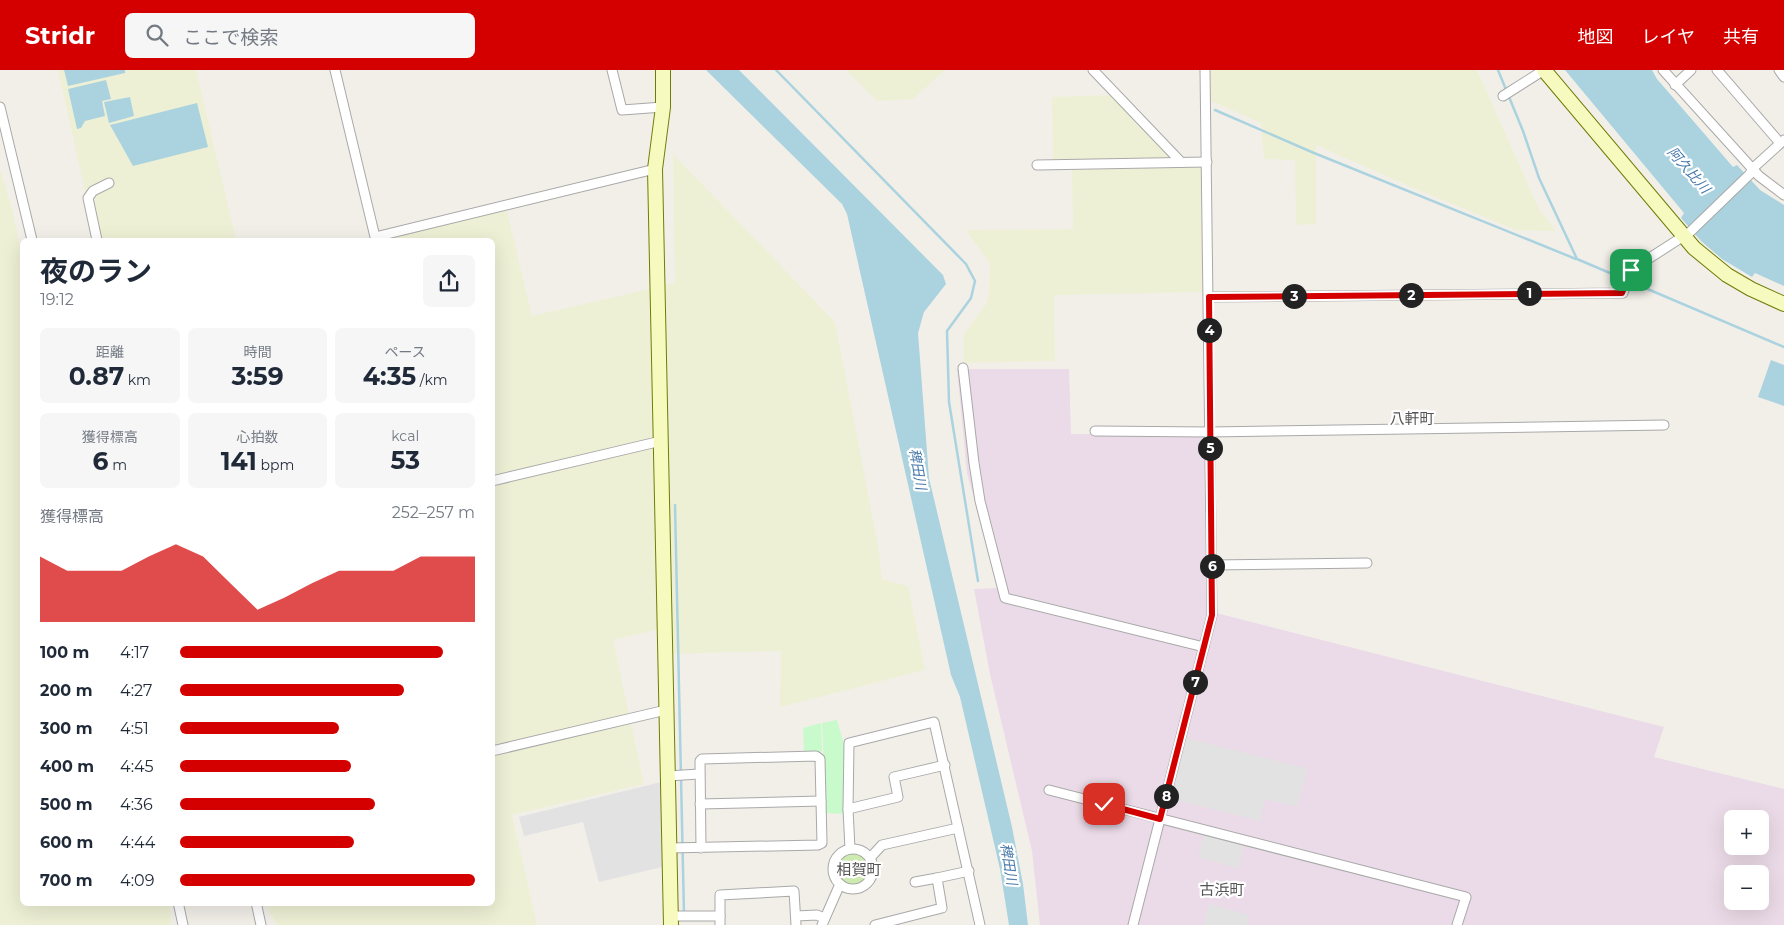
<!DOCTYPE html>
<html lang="ja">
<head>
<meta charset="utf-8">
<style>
	:root { --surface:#fff; --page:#f6f6f7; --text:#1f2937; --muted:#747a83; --accent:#d40000 }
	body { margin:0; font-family:Montserrat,"Noto Sans JP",sans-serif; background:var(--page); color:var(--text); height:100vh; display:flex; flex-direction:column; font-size:19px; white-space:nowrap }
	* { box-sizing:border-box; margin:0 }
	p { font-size:16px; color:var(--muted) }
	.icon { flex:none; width:28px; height:28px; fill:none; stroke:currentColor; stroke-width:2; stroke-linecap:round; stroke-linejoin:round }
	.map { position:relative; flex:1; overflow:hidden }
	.drawer { position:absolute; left:20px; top:168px; width:475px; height:668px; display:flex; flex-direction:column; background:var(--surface); border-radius:8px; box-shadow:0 5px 20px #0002 }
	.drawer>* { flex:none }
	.fabs { position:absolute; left:1724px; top:740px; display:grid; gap:10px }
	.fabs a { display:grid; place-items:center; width:45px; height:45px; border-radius:8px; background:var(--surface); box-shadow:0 5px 20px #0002; font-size:25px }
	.pin { position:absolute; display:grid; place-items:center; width:42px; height:42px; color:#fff; margin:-21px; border-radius:10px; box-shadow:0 2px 8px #0006 }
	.km { position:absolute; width:25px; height:25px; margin:-12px; border-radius:50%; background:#222; color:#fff; font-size:14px; line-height:25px; text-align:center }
	.round { display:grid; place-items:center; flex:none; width:52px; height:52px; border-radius:8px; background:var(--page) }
	.summary { display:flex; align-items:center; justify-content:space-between; height:85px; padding:0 20px }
	h1 { font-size:28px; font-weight:700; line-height:38px }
	.figures { display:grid; grid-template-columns:repeat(3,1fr); gap:8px; height:85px; padding:5px 20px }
	.figures div { display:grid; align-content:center; border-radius:8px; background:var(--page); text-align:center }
	.figures b { font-size:25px; font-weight:700 }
	.figures small { font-size:14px; font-weight:400 }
	.figures p { font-size:14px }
	.chart { height:140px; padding:10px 20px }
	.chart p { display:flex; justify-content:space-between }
	.chart svg { width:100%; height:90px; margin-top:5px; fill:var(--accent); opacity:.7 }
	ul { padding:0 20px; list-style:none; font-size:16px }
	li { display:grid; grid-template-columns:80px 60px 1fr; align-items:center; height:38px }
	li i { height:12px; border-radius:6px; background:var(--accent) }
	header { display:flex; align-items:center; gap:30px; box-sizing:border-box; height:70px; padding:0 25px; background:var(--accent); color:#fff }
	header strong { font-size:24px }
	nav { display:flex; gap:28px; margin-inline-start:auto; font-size:18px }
	.search { width:350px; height:45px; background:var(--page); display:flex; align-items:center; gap:12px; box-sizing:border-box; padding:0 18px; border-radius:8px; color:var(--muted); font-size:19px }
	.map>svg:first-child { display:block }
	.industrial { fill:#ebdbe8; fill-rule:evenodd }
	.farmland { fill:#eef0d5 }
	.grass { fill:#cdebb0 }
	.park { fill:#c8facc }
	.parking { fill:#e2e2e2 }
	.water { fill:#aad3df }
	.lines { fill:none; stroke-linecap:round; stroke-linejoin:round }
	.stream { stroke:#aad3df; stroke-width:2.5 }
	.street-casing { stroke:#a9a9a9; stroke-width:11 }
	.secondary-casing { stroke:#707d05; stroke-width:16 }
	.street { stroke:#fff; stroke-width:9 }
	.secondary { stroke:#f7fabf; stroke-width:14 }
	.route-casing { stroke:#fff; stroke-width:10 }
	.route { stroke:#d40000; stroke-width:6 }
	.labels { text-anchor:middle; stroke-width:4.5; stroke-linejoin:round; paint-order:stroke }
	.water-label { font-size:14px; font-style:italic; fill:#4a7aab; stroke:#fff }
	.quarter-label { font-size:15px; fill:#555; stroke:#fff }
</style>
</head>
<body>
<header>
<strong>Stridr</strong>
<div class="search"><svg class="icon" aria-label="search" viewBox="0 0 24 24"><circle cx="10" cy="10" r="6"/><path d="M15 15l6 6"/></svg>ここで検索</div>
<nav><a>地図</a><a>レイヤ</a><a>共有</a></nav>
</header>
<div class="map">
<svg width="1784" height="855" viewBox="0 0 1784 855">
	<rect width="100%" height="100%" fill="#f2efe9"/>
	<!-- industrial -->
	<path class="industrial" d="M957,299H1069L1071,364H1215L1216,543L1664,657L1654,687L1784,719V855H1040L1032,781L990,604L974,519L998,518L967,403ZM1732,749H1760V776H1732ZM1732,804H1760V831H1732Z"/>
	<!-- farmland -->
	<g class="farmland">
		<polygon points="58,0 196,0 236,170 96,170"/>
		<polygon points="850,0 945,0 913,29 877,31 848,2"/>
		<polygon points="1209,0 1477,0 1539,139 1556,161 1516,160 1423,122 1316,75 1316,154 1296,155 1295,90 1264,89 1261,53 1209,30"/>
		<polygon points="1112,25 1179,95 1194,96 1200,98 1204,103 1204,222 1054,225 1055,291 964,293 964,264 986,234 989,224 990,194 966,160 1073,159 1072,91 1053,92 1052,27"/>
		<polygon points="673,84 835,252 879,481 882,509 908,516 925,600 780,637 781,581 661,584 659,559 613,570 644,714 512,745 537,855 277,855 264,833 492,832 492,170 371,170 506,138 532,246 675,213"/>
		<polygon points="0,99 13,143 22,185 22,832 170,833 171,855 0,855"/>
	</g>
	<!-- grass -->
	<circle class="grass" cx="853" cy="800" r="17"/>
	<!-- park -->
	<g class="park">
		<polygon points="837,650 844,675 844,744 826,743 822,653"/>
		<polygon points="821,653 822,681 818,683 804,684 803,658"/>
	</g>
	<!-- parking -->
	<g class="parking">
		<polygon points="1186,668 1308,699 1297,737 1265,729 1260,751 1172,729"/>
		<polygon points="661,712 662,797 599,812 583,752 524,766 519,747"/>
		<polygon points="1204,764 1245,775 1238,798 1198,787"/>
		<polygon points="1209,834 1249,845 1247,855 1204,855"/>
	</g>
	<!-- water -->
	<g class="water">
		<polygon points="64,0 125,0 125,3 68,16"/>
		<polygon points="706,0 739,0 943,205 946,214 924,242 918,263 929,408 1012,757 1023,814 1028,855 1009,855 1000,799 960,627 951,605 847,144 842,134"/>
		<polygon points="1565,0 1652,0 1657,9 1733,97 1737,95 1760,120 1784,135 1784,216 1755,203 1752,207 1722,189 1701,171 1681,148 1684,143"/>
		<polygon points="106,10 111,29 102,31 105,46 85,51 81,58 77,59 68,19"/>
		<polygon points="130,27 134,46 109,53 104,32"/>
		<polygon points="197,33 208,77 133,96 110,55"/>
		<polygon points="1771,290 1784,295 1784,336 1758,327"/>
	</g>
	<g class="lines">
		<!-- stream -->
		<g class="stream">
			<polyline points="776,0 966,194 975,211 971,228 947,261 949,332 978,511"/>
			<polyline points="1498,0 1523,61 1539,108 1577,189 1784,277"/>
			<polyline points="1215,40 1314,83 1576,189"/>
			<polyline points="675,435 684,844"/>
		</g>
		<defs>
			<g id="street">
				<polyline points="335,0 375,167 655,99"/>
				<polyline points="612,0 622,40 663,37"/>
				<polyline points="1093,0 1181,92"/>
				<polyline points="1663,0 1759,106 1784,125"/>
				<polyline points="1717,0 1780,73"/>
				<polyline points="1779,0 1784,7"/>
				<polyline points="1675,15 1691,0"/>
				<polyline points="1503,26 1544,0"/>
				<polyline points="0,37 32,170"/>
				<polyline points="1037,95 1207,92"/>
				<polyline points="97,170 88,128 93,121 109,113"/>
				<polyline points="1209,227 1623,223 1631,200 1690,162 1750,104 1752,99 1784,70"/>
				<polyline points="963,298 974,393 980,431 1005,528 1204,577"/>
				<polyline points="1095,361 1210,362 1664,355"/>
				<polyline points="492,411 661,371"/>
				<polyline points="1212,495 1367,493"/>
				<polyline points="492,681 666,640"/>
				<polyline points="668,706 699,704"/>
				<polyline points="1049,720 1466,827 1457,855"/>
				<polyline points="700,734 821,731"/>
				<polyline points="848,739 898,727 894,707 945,695"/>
				<polyline points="670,778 818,775 822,773 820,689 816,686 702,689 700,691 701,778"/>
				<polyline points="850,779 848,739 849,673 934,652 980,855"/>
				<circle cx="853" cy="799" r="20"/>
				<polyline points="870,788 882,775 958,758"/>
				<polyline points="915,812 937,808"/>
				<polyline points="178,832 183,855"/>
				<polyline points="256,832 261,855"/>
				<polyline points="671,846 720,846"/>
				<polyline points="796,846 817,845 824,848"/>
				<polyline points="720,855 720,825 794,821 796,855"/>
				<polyline points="822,855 840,814"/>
				<polyline points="875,855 942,838 937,808 969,801"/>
				<polyline points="1133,855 1212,545 1205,0"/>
			</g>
			<g id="secondary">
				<polyline points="663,0 663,37 655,99 671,855"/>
				<polyline points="1544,0 1694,178 1727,205 1751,219 1784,234"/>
			</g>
		</defs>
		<!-- street casing -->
		<use href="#street" class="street-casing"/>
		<!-- secondary casing -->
		<use href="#secondary" class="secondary-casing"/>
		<!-- street -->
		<use href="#street" class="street"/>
		<!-- secondary -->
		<use href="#secondary" class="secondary"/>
	</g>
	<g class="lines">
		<defs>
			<polyline id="route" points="1104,734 1160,749 1212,545 1209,227 1622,223 1631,200"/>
		</defs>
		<!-- route casing -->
		<use href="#route" class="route-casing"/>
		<!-- route -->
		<use href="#route" class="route"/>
	</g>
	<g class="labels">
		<!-- water labels -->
		<g class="water-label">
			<text transform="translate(1689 100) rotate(49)" y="5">阿久比川</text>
			<text transform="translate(918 399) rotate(80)" y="5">稗田川</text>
			<text transform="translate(1009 794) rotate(81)" y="5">稗田川</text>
		</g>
		<!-- quarter labels -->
		<g class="quarter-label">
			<text x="1412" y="354">八軒町</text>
			<text x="859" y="805">相賀町</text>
			<text x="1222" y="825">古浜町</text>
		</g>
	</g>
</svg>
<div class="fabs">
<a>+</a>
<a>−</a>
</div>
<div class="pin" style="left:1631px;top:200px;background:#1e9e55"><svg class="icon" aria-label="arrive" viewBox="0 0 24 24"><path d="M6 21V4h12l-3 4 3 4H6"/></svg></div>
<div class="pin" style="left:1104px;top:734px;background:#d93025"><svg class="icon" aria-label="check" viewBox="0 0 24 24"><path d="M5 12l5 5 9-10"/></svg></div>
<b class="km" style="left:1529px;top:223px">1</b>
<b class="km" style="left:1411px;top:225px">2</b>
<b class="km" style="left:1294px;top:226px">3</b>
<b class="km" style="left:1209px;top:260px">4</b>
<b class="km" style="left:1210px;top:378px">5</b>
<b class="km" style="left:1212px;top:496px">6</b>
<b class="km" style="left:1195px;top:612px">7</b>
<b class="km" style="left:1166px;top:726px">8</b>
<section class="drawer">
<div class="summary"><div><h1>夜のラン</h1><p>19:12</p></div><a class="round"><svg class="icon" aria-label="share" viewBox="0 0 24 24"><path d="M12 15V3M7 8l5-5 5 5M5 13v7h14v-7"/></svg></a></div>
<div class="figures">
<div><p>距離</p><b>0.87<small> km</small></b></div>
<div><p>時間</p><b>3:59</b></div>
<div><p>ペース</p><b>4:35<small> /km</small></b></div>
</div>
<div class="figures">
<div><p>獲得標高</p><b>6<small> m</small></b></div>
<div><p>心拍数</p><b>141<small> bpm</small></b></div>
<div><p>kcal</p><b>53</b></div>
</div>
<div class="chart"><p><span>獲得標高</span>252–257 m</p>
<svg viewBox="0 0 160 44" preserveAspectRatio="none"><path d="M0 44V12L10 19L20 19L30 19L40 12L50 6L60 12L70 25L80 38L90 32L100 25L110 19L120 19L130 19L140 12L150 12L160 12V44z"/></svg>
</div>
<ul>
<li><b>100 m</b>4:17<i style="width:89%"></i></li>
<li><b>200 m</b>4:27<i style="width:76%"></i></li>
<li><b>300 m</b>4:51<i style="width:54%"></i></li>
<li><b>400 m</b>4:45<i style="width:58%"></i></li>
<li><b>500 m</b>4:36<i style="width:66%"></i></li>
<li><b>600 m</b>4:44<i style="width:59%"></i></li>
<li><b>700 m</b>4:09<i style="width:100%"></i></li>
</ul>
</section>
</div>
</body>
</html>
